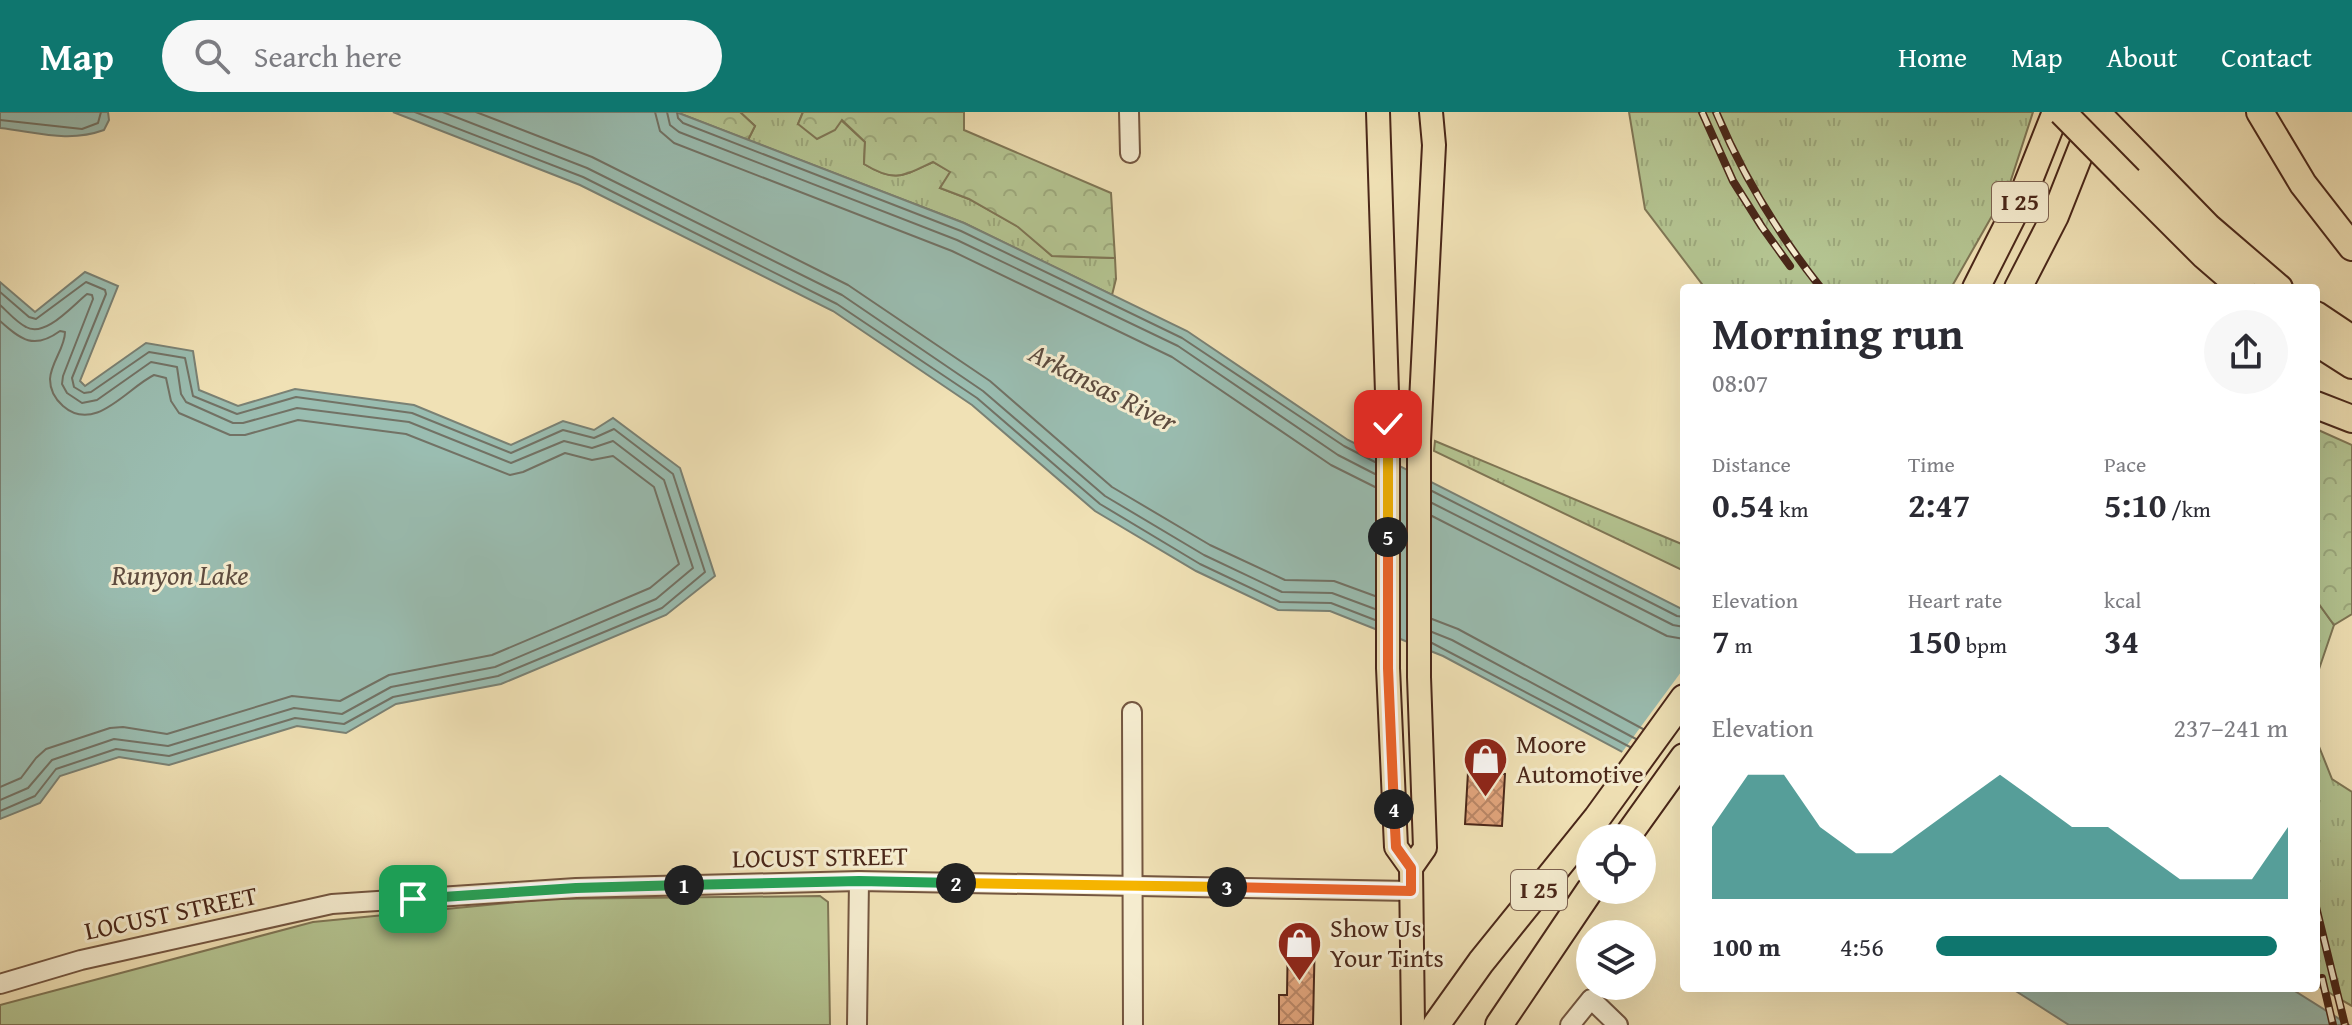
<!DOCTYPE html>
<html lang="en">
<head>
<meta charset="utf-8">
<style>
	:root { --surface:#fff; --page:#f7f7f7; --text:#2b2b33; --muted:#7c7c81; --accent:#0f766e }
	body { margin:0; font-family:"Gentium Book Plus",serif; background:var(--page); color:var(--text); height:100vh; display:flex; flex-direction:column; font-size:30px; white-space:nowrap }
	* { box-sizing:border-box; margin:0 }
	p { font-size:26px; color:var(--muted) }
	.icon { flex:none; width:44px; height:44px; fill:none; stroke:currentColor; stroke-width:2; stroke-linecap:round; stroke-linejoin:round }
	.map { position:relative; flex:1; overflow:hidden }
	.sheet { position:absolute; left:1680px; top:172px; width:640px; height:708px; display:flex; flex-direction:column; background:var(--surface); border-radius:8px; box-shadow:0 8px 32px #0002 }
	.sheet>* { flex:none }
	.fabs { position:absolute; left:1576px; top:712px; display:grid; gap:16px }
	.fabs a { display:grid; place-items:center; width:80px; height:80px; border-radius:50%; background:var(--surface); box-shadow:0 8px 32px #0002; font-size:40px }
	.pin { position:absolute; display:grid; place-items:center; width:68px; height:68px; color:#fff; margin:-34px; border-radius:16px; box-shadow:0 4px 12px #0006 }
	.km { position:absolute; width:40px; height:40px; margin:-20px; border-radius:50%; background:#222; color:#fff; font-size:22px; line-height:40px; text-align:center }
	.round { display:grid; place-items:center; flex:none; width:84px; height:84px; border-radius:42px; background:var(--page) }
	.summary { display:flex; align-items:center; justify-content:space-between; height:136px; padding:0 32px }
	h1 { font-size:44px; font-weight:700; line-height:60px }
	.figures { display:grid; grid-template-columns:repeat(3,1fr); gap:12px; height:136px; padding:8px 32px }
	.figures div { display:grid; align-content:center }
	.figures b { font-size:34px; font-weight:700 }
	.figures small { font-size:22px; font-weight:400 }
	.figures p { font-size:22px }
	.chart { height:224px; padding:16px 32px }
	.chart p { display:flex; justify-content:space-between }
	.chart svg { width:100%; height:144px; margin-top:8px; fill:var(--accent); opacity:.7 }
	ul { padding:0 32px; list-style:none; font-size:26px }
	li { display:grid; grid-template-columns:128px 96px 1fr; align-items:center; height:60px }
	li i { height:20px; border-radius:10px; background:var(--accent) }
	header { display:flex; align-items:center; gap:48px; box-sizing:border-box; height:112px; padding:0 40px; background:var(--accent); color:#fff }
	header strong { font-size:38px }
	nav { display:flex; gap:44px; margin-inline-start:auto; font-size:28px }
	.search { width:560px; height:72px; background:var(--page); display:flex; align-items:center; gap:20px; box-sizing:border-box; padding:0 28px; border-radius:44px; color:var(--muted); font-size:30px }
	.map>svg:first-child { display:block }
	.grass { fill:url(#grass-tufts); stroke:#7f7655; stroke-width:2 }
	.forest { fill:url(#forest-crowns); stroke:#7f7655; stroke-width:2 }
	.pitch { fill:#b4c491; stroke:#7f7655; stroke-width:2 }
	.water { fill:#9abdb1; stroke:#7a8174; stroke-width:2 }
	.pier { fill:#f0e1b5 }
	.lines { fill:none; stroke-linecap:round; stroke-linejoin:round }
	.shore { stroke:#727265; stroke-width:2 }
	.building { fill:url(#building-cross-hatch); stroke:#4a2719; stroke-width:2 }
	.minor-casing { stroke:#745640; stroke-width:22 }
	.major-casing { stroke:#4a2719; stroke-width:26 }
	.highway-casing { stroke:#4a2719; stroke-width:30 }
	.minor { stroke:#f5eccf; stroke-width:18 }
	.major { stroke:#f0e1b5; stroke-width:22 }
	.highway { stroke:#f0e1b5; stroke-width:26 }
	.rail-casing { stroke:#4a2719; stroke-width:8 }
	.rail { stroke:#f5eccf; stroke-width:5; stroke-dasharray:15; stroke-linecap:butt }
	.highway-bridge-casing { stroke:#4a2719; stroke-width:30; stroke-linecap:butt }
	.highway-bridge { stroke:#f0e1b5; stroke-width:26 }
	.split-1-casing { stroke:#fff; stroke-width:16 }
	.split-2-casing { stroke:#fff; stroke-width:16 }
	.split-3-casing { stroke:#fff; stroke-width:16 }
	.split-4-casing { stroke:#fff; stroke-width:16 }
	.split-5-casing { stroke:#fff; stroke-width:16 }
	.split-6-casing { stroke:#fff; stroke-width:16 }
	.split-1 { stroke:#22a559; stroke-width:10 }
	.split-2 { stroke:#22a559; stroke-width:10 }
	.split-3 { stroke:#f5b400; stroke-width:10 }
	.split-4 { stroke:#f0652b; stroke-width:10 }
	.split-5 { stroke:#f0652b; stroke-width:10 }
	.split-6 { stroke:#f5b400; stroke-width:10 }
	.labels { text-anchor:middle; stroke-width:6; stroke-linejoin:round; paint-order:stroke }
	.shield { fill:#f5eccf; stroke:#7d6250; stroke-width:2 }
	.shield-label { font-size:24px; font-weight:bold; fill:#4a2719 }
	.poi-label { font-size:26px; fill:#4a2719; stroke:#f5eccf; text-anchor:start }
	.street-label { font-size:26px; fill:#4a2719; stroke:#f5eccf }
	.water-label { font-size:28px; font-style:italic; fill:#5e4c3f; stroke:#f5eccf }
</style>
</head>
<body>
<header>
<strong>Map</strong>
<div class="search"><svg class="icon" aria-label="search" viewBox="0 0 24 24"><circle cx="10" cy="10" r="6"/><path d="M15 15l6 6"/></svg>Search here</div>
<nav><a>Home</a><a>Map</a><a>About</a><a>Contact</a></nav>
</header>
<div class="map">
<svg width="2352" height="913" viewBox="0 0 2352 913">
	<defs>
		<pattern id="grass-tufts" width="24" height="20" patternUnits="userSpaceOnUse" patternTransform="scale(2)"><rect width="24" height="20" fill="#b4c491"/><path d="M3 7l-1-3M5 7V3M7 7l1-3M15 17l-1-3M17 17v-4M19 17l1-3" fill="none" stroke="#9ca87c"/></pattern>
		<pattern id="forest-crowns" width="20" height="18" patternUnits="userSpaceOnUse" patternTransform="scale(2)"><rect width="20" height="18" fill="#b4c491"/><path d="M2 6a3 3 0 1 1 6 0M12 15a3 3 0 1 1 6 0" fill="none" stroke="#9ca87c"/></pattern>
		<pattern id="building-cross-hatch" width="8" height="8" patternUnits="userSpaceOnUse" patternTransform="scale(2)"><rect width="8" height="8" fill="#e2a57d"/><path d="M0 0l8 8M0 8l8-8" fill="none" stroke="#b98666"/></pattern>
	</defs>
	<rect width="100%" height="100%" fill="#f0e1b5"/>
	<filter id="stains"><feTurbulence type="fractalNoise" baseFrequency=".0025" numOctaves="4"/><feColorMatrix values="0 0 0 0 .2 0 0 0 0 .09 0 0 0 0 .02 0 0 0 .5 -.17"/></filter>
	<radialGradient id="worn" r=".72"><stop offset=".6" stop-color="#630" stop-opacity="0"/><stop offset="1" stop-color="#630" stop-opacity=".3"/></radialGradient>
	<!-- grass -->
	<g class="grass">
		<path d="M740,0H803L798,12L841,8L865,30L864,52C895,71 903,64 933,50L951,60L940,76L969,87L1019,115L1052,144L1115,146L1116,167L1112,183L964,111L748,28L755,14Z"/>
		<polygon points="1629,0 2033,0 2009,74 1951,176 1705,176 1645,97"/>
		<polygon points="1435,329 1684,433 1684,459 1434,339"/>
		<polygon points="2316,488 2334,513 2316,566"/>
		<polygon points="2316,627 2332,667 2352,680 2352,894 2316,873"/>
	</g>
	<!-- forest -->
	<g class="forest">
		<polygon points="676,0 740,0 755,14 748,28"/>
		<path d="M803,0H964V18L1111,81L1115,146L1052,144L1018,115L969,87L940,76L950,60L933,50C903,64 895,71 864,52L865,30L842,8L835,18L817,27L798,12Z"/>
		<polygon points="2316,317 2352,333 2352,502 2334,513 2316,488"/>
	</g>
	<!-- pitch -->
	<polygon class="pitch" points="820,784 828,790 830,913 0,913 0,893 313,810 547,787"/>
	<!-- water -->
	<g class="water">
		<path d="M0,0H108L109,8L104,18C68,31 37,20 0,16Z"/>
		<polygon points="393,0 676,0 964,111 1187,219 1348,328 1684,498 1684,673 1443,544 1330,499 1278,498 1196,459 1095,399 972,293 833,199 580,73"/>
		<polygon points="85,160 118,174 80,269 85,274 146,231 193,239 199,278 238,294 295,277 414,293 511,333 563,309 594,318 613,306 680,356 715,464 666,503 501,572 396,592 346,621 297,614 169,653 119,645 60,664 40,691 0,707 0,170 35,200"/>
		<polygon points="2011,876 2290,876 2349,913 2069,913"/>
	</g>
	<!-- pier -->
	<polygon class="pier" points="1684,556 1684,677 1620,643"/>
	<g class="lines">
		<!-- shore -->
		<g class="shore">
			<polyline points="415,0 583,65 837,192 977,286 1100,392 1200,452 1280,490 1331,491 1375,508"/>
			<polyline points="443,0 587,56 842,183 983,279 1105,384 1204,443 1282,480 1332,481 1375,497"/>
			<polyline points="476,0 592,45 848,173 990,269 1112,375 1210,433 1285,468 1334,469 1375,484"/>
			<polyline points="655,0 660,19 674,31 952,139 1172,245 1331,353 1375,375"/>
			<polyline points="667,0 670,13 679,20 957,128 1178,234 1338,343 1375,362"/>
			<polyline points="677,0 678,6 683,11 961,119 1182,226 1344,334 1375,350"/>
			<polyline points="0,8 82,17 98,11 101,0"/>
			<polyline points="0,180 29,205 36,207 86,170 105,178 106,182 72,266 74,275 84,281 91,280 149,240 185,246 193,284 237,302 296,285 412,301 511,341 563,318 594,326 614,317 673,362 705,460 662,496 498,564 393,585 344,612 295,606 169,644 116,637 56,657 35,684 0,699"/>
			<path d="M0,193C8,200 16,210 26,215C45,226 72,194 87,182L92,183L93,187L63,264L62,272L67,281L82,291L97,288L151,250L177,255L181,282L186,290L233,311H243L297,296L409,310L511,351L564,329L592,336L613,329L664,368L693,456L656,487L495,555L391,575L342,602L294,596L168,634L114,627L52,648L28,676L0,688"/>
			<path d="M0,209C21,228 34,238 60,219L65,220C65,236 51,250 50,267C50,278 55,287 63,294C95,322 127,276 154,263L166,266L171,289L179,301L230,323H245L298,308L406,322L510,363L523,360L565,341L592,348L613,344L654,375L679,452L650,476L492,543L389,563L340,589L292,584L167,622L123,615L110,616L46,637L36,646L21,666L0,675"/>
			<polyline points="1432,379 1677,504 1684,505"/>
			<polyline points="1432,391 1673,513 1684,515"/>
			<polyline points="1432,404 1667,524 1684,527"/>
			<polyline points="1432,507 1458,517 1643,617"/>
			<polyline points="1432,520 1452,528 1636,627"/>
			<polyline points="1432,531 1630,635"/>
		</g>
	</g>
	<!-- building -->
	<g class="building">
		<polygon points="1468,660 1505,662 1502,714 1465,712"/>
		<polygon points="1288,819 1315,820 1313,913 1279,913 1279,883 1287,883"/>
	</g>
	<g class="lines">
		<defs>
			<g id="minor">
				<polyline points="1129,0 1130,41"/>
				<polyline points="1132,600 1133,913"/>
				<polyline points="0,872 81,848 332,792 576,776 859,769 1411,779"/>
				<polyline points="857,913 859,769"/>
				<polyline points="1570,913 1591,887 1618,913"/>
			</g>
			<g id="major">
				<polyline points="1378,0 1388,312 1388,556 1396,735 1411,756 1413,913"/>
				<polyline points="1411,756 1425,736 1419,565 1419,329 1434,33 1431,0"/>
			</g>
			<g id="highway">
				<polyline points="2096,0 2208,115 2279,176"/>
				<polyline points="2260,0 2303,72 2352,135"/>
				<polyline points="2129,68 2205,144 2242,176"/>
				<polyline points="1976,176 2023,83 2056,0"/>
				<polyline points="2018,176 2055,104 2093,8"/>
				<polyline points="2316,203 2352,227"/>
				<polyline points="2316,230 2352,253"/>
				<polyline points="2316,293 2352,307"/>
				<polyline points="1626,726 1684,645"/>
				<polyline points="1436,913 1481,850 1597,706 1684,586"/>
				<polyline points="1499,913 1590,778"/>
			</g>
		</defs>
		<!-- minor casing -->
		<use href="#minor" class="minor-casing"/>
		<!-- major casing -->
		<use href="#major" class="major-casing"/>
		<!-- highway casing -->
		<use href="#highway" class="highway-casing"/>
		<!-- minor -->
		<use href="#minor" class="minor"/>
		<!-- major -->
		<use href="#major" class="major"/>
		<!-- highway -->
		<use href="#highway" class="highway"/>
		<defs>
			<g id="rail">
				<polyline points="1702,0 1733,69 1762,115 1790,154"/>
				<path d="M1716,0C1743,64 1778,122 1821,176"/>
				<polyline points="2316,795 2345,913"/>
				<polyline points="2322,866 2333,913"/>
			</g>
		</defs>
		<!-- rail casing -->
		<use href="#rail" class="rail-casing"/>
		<!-- rail -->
		<use href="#rail" class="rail"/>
		<defs>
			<polyline id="highway-bridge" points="2062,0 2129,68"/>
		</defs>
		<!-- highway-bridge casing -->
		<use href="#highway-bridge" class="highway-bridge-casing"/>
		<!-- highway-bridge -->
		<use href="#highway-bridge" class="highway-bridge"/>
	</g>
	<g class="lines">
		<defs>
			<polyline id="split-1" points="413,787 576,776 684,773"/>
			<polyline id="split-2" points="684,773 859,769 956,771"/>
			<polyline id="split-3" points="956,771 1227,775"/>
			<polyline id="split-4" points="1227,775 1411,779 1411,756 1396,735 1394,697"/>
			<polyline id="split-5" points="1388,425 1388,556 1394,697"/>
			<polyline id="split-6" points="1388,312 1388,425"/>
		</defs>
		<!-- split-1 casing -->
		<use href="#split-1" class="split-1-casing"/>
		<!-- split-2 casing -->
		<use href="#split-2" class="split-2-casing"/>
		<!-- split-3 casing -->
		<use href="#split-3" class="split-3-casing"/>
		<!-- split-4 casing -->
		<use href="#split-4" class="split-4-casing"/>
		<!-- split-5 casing -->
		<use href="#split-5" class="split-5-casing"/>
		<!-- split-6 casing -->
		<use href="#split-6" class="split-6-casing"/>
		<!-- split-1 -->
		<use href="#split-1" class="split-1"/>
		<!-- split-2 -->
		<use href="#split-2" class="split-2"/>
		<!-- split-3 -->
		<use href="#split-3" class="split-3"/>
		<!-- split-4 -->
		<use href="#split-4" class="split-4"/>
		<!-- split-5 -->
		<use href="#split-5" class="split-5"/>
		<!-- split-6 -->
		<use href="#split-6" class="split-6"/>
	</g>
	<!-- icons -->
	<defs>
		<symbol id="shop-pin" viewBox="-11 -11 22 30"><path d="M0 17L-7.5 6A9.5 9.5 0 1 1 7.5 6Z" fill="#8f2418" stroke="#f5eccf"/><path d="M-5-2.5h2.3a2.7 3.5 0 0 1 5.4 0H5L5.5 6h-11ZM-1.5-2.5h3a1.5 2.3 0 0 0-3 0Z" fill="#fff"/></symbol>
	</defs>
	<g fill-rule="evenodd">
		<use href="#shop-pin" x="1460" y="622" width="51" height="69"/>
		<use href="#shop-pin" x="1274" y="806" width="51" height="69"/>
	</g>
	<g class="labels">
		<!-- shield labels -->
		<g class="shield">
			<rect x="1992" y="70" width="56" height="40" rx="6"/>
			<rect x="1511" y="758" width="56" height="40" rx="6"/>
		</g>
		<g class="shield-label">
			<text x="2020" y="98">I 25</text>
			<text x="1539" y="786">I 25</text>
		</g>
		<!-- poi labels -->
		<g class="poi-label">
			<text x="1516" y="641">Moore<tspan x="1516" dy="30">Automotive</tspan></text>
			<text x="1330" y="825">Show Us<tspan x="1330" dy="30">Your Tints</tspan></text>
		</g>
		<!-- street labels -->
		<g class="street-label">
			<text transform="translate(820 745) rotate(-1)" y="9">LOCUST STREET</text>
			<text transform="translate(171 801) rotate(-12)" y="9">LOCUST STREET</text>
		</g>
		<!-- water labels -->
		<g class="water-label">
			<text transform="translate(1103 275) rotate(27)" y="10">Arkansas River</text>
			<text x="180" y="473">Runyon Lake</text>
		</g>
	</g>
	<rect width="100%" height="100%" filter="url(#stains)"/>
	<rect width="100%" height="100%" fill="url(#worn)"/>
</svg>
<div class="fabs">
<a><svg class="icon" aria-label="locate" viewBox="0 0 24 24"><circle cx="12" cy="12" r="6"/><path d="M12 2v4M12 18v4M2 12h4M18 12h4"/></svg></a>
<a><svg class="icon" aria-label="layers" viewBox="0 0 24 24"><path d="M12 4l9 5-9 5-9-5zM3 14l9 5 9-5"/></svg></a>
</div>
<div class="pin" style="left:413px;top:787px;background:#1e9e55"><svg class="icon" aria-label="arrive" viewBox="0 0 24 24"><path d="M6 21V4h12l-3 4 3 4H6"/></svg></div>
<div class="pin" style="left:1388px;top:312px;background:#d93025"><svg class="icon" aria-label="check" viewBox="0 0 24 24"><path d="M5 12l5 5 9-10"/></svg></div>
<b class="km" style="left:684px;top:773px">1</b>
<b class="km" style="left:956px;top:771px">2</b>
<b class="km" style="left:1227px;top:775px">3</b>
<b class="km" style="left:1394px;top:697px">4</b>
<b class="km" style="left:1388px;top:425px">5</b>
<section class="sheet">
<div class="summary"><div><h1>Morning run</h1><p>08:07</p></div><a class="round"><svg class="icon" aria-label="share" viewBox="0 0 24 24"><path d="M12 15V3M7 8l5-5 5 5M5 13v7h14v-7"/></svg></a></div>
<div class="figures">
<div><p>Distance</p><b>0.54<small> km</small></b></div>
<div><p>Time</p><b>2:47</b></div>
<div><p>Pace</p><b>5:10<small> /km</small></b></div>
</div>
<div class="figures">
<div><p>Elevation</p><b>7<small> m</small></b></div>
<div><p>Heart rate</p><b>150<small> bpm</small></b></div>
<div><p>kcal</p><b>34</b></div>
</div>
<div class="chart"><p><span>Elevation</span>237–241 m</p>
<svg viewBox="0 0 160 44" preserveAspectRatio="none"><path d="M0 44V22L10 6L20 6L30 22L40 30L50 30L60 22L70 14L80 6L90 14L100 22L110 22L120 30L130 38L140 38L150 38L160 22V44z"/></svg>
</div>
<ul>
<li><b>100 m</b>4:56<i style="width:97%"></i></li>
</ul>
</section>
</div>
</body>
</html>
